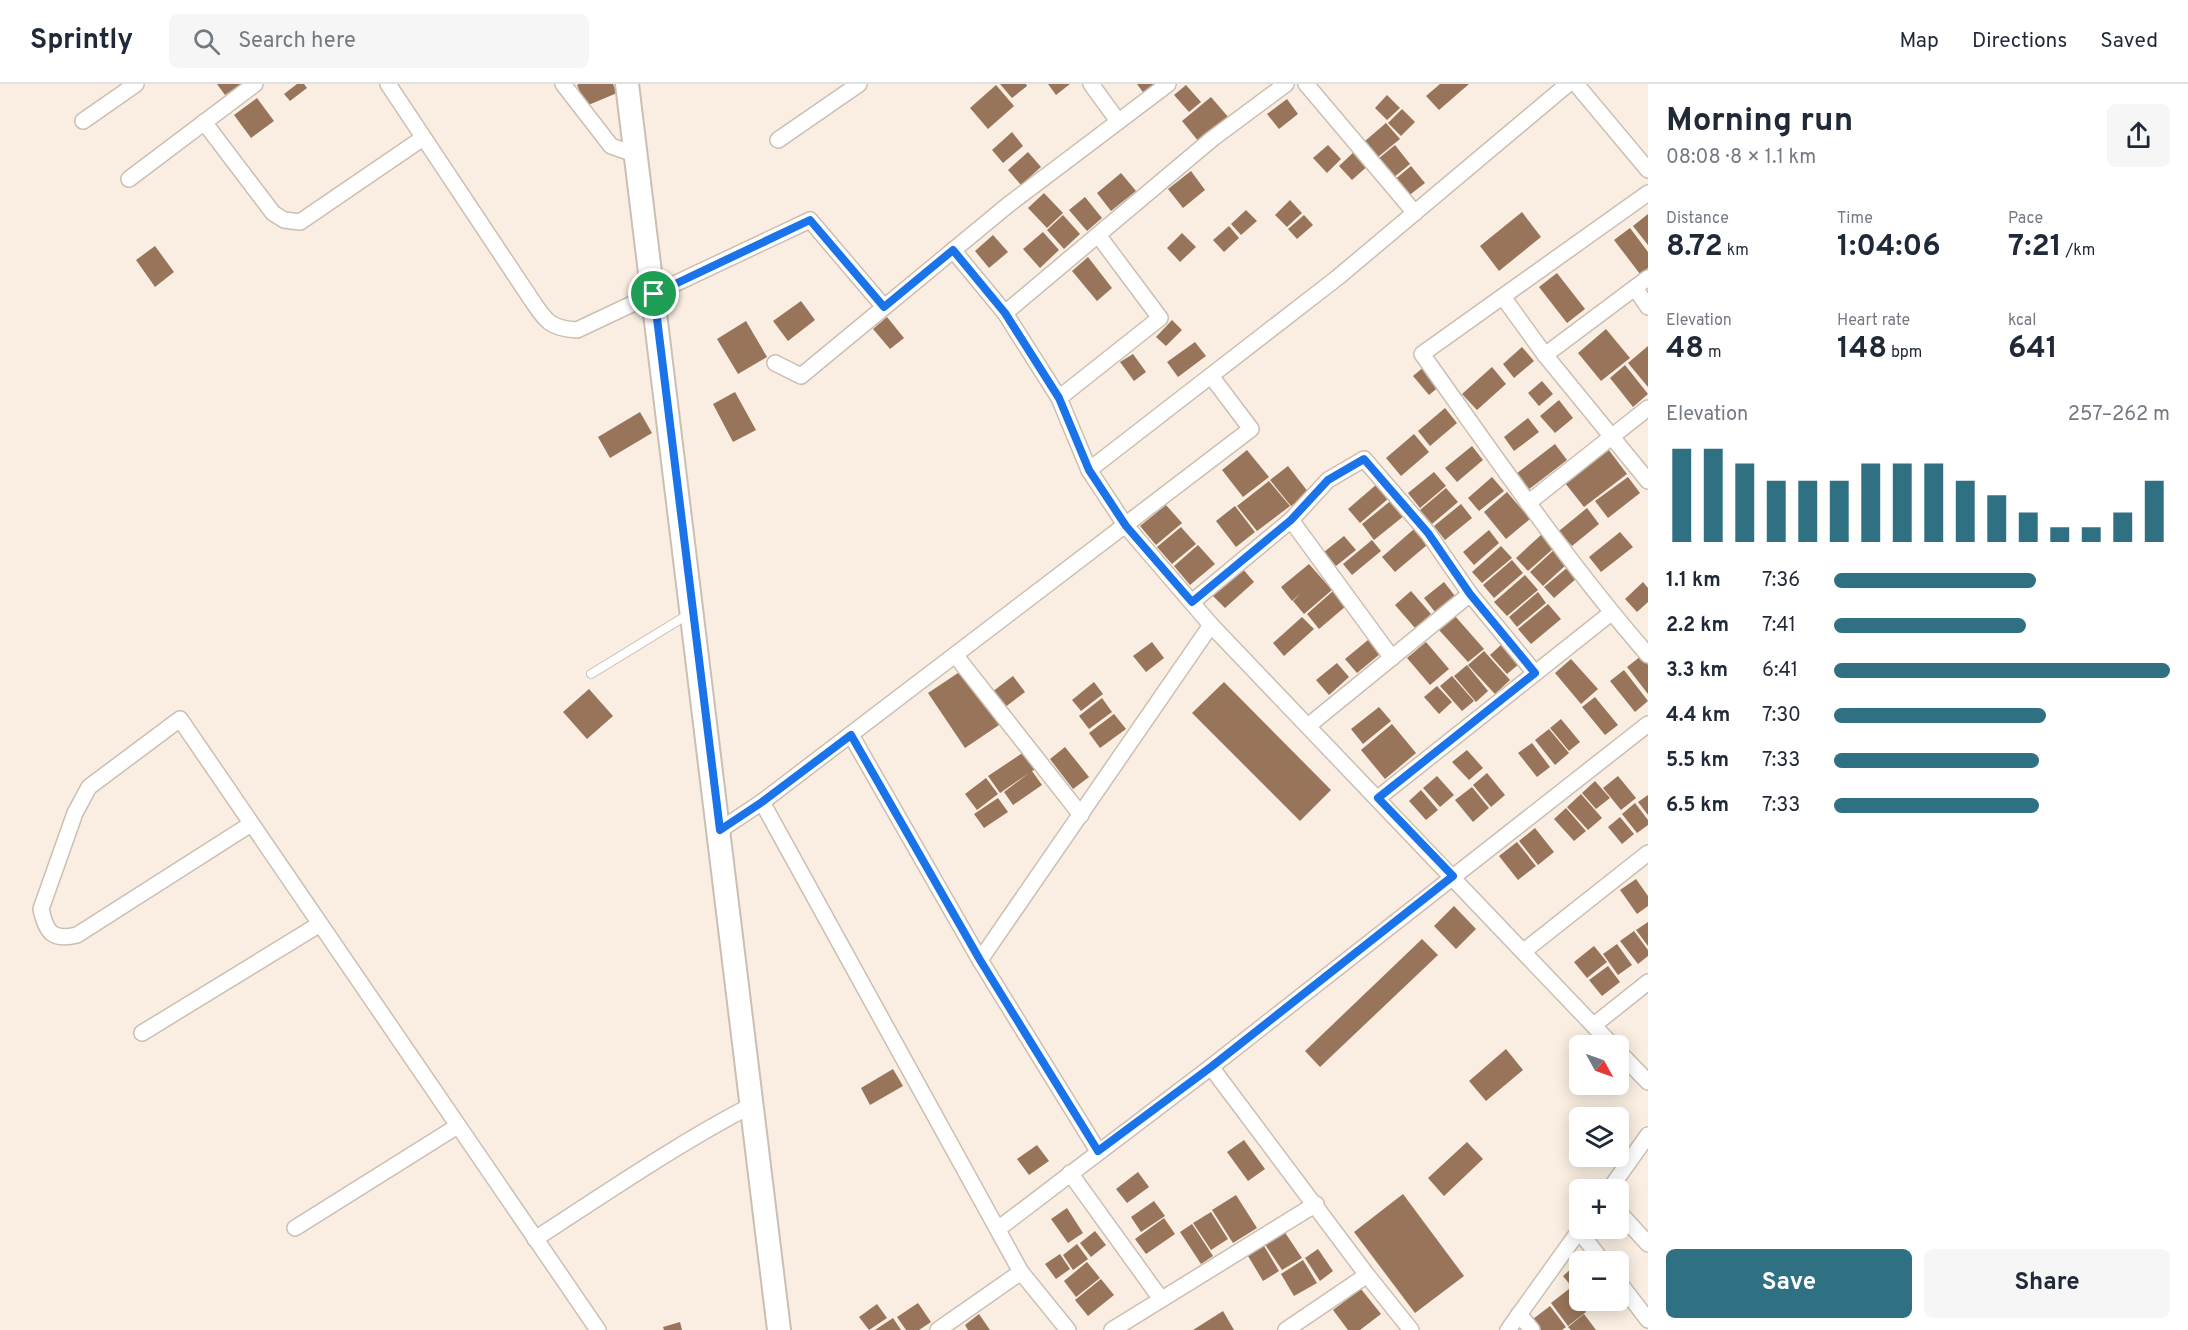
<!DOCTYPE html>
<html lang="en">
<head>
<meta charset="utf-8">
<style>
	:root { --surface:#fff; --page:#f6f6f7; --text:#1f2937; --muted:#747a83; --line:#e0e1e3; --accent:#2f7183 }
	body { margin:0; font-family:Overpass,sans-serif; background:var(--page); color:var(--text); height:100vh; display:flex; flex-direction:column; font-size:22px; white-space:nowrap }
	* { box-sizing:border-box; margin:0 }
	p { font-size:20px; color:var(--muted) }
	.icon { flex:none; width:33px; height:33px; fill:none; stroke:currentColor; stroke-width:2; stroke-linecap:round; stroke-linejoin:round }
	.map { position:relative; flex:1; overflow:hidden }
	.sheet { display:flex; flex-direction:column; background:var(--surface); width:540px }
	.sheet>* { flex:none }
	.needle { width:39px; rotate:130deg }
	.controls { position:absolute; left:1569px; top:951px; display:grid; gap:12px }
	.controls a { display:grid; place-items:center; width:60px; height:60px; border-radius:9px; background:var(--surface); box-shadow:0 3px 15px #0003; font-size:30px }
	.pin { position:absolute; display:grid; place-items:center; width:51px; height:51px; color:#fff; margin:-26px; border:3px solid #fff; border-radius:50%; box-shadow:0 2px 6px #0007 }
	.round { display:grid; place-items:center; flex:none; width:63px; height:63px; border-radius:9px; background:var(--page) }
	.summary { display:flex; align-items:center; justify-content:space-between; height:102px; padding:0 18px }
	h1 { font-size:33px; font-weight:700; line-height:45px }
	.metrics { display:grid; grid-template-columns:repeat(3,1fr); gap:9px; height:102px; padding:6px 18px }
	.metrics div { display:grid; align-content:center }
	.metrics b { font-size:30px; font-weight:700 }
	.metrics small { font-size:16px; font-weight:400 }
	.metrics p { font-size:16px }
	.chart { height:168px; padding:12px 18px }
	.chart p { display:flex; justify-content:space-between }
	.chart svg { width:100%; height:108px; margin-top:6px; stroke:var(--accent); stroke-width:6 }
	.button { display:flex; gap:12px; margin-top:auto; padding:12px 18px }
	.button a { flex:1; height:69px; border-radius:9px; background:var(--accent); color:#fff; font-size:24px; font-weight:700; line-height:69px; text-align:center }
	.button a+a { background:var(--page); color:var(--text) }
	ul { padding:0 18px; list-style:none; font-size:20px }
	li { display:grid; grid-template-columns:96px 72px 1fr; align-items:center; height:45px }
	li i { height:15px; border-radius:8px; background:var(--accent) }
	header { display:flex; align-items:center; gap:36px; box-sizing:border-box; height:84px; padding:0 30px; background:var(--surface); border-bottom:2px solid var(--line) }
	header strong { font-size:28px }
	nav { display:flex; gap:33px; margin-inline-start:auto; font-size:21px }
	.search { width:420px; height:54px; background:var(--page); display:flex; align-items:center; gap:15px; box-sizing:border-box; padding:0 21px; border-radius:9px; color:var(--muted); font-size:22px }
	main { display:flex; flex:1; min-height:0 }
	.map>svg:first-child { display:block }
	.building { fill:#98755a }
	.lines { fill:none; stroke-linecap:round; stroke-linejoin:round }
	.lane-casing { stroke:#cabfb2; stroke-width:10 }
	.street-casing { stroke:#cabfb2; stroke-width:18 }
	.secondary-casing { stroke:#cabfb2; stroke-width:26 }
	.lane { stroke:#fff; stroke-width:8 }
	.street { stroke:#fff; stroke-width:15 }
	.secondary { stroke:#fff; stroke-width:22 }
	.route-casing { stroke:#fff; stroke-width:12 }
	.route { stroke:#1a73e8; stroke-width:8 }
</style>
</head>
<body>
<header>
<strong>Sprintly</strong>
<div class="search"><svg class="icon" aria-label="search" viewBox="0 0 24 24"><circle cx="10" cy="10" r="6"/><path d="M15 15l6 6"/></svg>Search here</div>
<nav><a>Map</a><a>Directions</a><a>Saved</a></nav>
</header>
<main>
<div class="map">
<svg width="1648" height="1246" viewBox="0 0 1648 1246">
	<rect width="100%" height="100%" fill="#f9eee1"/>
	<!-- building -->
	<g class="building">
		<polygon points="217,0 241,0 225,11"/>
		<polygon points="297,0 304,0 307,4 290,17 284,10"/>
		<polygon points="579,0 613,0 617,9 586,22 577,1"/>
		<polygon points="1000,0 1026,0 1027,2 1012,14"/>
		<polygon points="1048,0 1070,0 1056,11"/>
		<polygon points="1137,0 1160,0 1145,11"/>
		<polygon points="1440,0 1469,0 1439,26 1426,12"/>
		<polygon points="996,1 1014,22 988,45 970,24"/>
		<polygon points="1186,1 1201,18 1189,28 1174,11"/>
		<polygon points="1387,11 1400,24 1387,36 1375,24"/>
		<polygon points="1211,13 1229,34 1199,58 1182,37"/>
		<polygon points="257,14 274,37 251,54 234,31"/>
		<polygon points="1287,15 1298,30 1279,45 1267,30"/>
		<polygon points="1402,25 1415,38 1401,52 1388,39"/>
		<polygon points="1386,39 1400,55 1378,73 1365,57"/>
		<polygon points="1012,48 1023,62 1003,79 992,66"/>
		<polygon points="1328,61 1341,75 1327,89 1313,74"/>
		<polygon points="1395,61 1410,80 1393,94 1378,75"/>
		<polygon points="1357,65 1371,79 1352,96 1339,82"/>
		<polygon points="1028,68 1041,83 1021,101 1008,86"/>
		<polygon points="1411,82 1425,99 1407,113 1393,97"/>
		<polygon points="1191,87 1205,106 1183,124 1168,105"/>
		<polygon points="1121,89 1136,107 1111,127 1097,109"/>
		<polygon points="1044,109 1063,129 1047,144 1028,124"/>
		<polygon points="1085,113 1102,134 1087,147 1069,126"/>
		<polygon points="1290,116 1302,129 1287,143 1275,131"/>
		<polygon points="1246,126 1257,137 1241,151 1231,140"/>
		<polygon points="1522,128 1541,153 1499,187 1480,162"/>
		<polygon points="1648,130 1648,161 1633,142"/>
		<polygon points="1063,131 1080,150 1064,165 1047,146"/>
		<polygon points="1304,131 1313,141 1297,155 1288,145"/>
		<polygon points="1229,142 1239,154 1224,168 1213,156"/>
		<polygon points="1630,144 1648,168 1648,184 1640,190 1614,156"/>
		<polygon points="1043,148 1059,166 1040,184 1023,165"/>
		<polygon points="1182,149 1196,163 1180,178 1167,164"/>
		<polygon points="993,151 1008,168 989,184 975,167"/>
		<polygon points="155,162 174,188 155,203 136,176"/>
		<polygon points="1088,173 1112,204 1097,217 1072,187"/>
		<polygon points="1557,189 1585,225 1567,239 1539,203"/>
		<polygon points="801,217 815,236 788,257 773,237"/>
		<polygon points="887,233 904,254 890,265 873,245"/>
		<polygon points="1172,236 1182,246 1166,262 1156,253"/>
		<polygon points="746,237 767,273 738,290 717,255"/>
		<polygon points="1606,245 1630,274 1601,297 1578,269"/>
		<polygon points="1195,258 1206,272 1178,293 1167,278"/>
		<polygon points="1648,262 1648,303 1628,279"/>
		<polygon points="1522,263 1534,277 1514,294 1503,280"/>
		<polygon points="1133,270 1146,288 1134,297 1120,278"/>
		<polygon points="1625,281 1648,310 1633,323 1610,294"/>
		<polygon points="1425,282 1441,301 1429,311 1413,292"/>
		<polygon points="1492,283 1506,300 1477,326 1462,310"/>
		<polygon points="1542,297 1553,310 1539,322 1528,309"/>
		<polygon points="735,308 756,346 733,358 713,320"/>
		<polygon points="1559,316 1573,334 1555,349 1540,332"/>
		<polygon points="1445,324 1457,339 1430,362 1418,347"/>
		<polygon points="640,328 652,349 610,374 598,353"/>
		<polygon points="1528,334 1539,348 1514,367 1504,353"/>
		<polygon points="1414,350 1429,368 1401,392 1386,374"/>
		<polygon points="1555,360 1567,376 1528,406 1516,390"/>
		<polygon points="1472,362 1483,376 1457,398 1445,384"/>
		<polygon points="1608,365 1627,390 1584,423 1565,399"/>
		<polygon points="1247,366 1269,393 1243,413 1222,386"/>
		<polygon points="1288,382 1309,409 1291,422 1270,396"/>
		<polygon points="1434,388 1446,402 1420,424 1408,409"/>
		<polygon points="1492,393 1504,407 1479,427 1468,414"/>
		<polygon points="1628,393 1640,409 1608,434 1595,417"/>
		<polygon points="1269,397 1290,422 1257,447 1237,422"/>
		<polygon points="1377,400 1389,414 1360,439 1348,425"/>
		<polygon points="1446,404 1458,418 1432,440 1420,426"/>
		<polygon points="1507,408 1530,435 1506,455 1484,428"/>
		<polygon points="1393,415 1405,431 1374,456 1362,440"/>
		<polygon points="1461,420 1472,434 1445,456 1434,442"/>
		<polygon points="1166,421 1182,439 1156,461 1140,442"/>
		<polygon points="1235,422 1255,448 1236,463 1216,437"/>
		<polygon points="1587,424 1599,440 1572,462 1559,447"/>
		<polygon points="1181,443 1196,460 1172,480 1157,463"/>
		<polygon points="1414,445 1427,461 1395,488 1382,473"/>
		<polygon points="1489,446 1499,459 1474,481 1463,468"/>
		<polygon points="1620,448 1633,463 1601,488 1589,473"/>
		<polygon points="1542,450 1554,464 1528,487 1516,474"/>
		<polygon points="1344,452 1356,466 1336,482 1324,468"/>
		<polygon points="1372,456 1381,467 1352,491 1343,480"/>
		<polygon points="1198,461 1215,480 1190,501 1174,482"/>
		<polygon points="1501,462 1512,474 1482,499 1472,488"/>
		<polygon points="1555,465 1567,480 1543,502 1530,488"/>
		<polygon points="1512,476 1523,489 1494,514 1483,501"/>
		<polygon points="1309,480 1332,506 1304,530 1293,517 1301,509 1292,517 1281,503"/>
		<polygon points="1568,483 1577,494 1554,514 1544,503"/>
		<polygon points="1242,484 1254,498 1225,524 1212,511"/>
		<polygon points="1525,491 1538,506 1507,532 1494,518"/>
		<polygon points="1444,498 1455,512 1435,528 1424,514"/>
		<polygon points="1643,498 1648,504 1648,518 1637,528 1625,515"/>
		<polygon points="1333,507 1346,522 1319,545 1307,530"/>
		<polygon points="1411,507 1431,530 1415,544 1395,521"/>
		<polygon points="1538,508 1546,519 1517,543 1509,533"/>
		<polygon points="1548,520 1561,535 1531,560 1518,545"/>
		<polygon points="1455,532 1484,565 1468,578 1439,546"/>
		<polygon points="1302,533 1314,545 1284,572 1273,559"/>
		<polygon points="1368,556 1380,570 1357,589 1345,575"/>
		<polygon points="1152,558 1164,574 1146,588 1133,572"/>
		<polygon points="1426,558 1449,585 1430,601 1407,574"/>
		<polygon points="1502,560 1519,580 1507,590 1490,571"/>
		<polygon points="1484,567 1510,596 1495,610 1468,581"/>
		<polygon points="1641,572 1648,581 1648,610 1627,583"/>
		<polygon points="1571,575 1598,605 1581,620 1555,589"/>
		<polygon points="1337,579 1349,593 1329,611 1316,596"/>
		<polygon points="1467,581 1488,607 1476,618 1454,592"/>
		<polygon points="1624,586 1648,617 1635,628 1610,597"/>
		<polygon points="961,587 999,641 965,664 928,609"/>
		<polygon points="1013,592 1025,608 1004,624 992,608"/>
		<polygon points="1452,592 1474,617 1462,627 1440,602"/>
		<polygon points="1094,598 1103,610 1081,627 1072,616"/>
		<polygon points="1224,598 1331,706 1300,737 1192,629"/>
		<polygon points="1437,602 1452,618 1439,630 1424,613"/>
		<polygon points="589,605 613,632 587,655 563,628"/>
		<polygon points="1595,613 1618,641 1605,651 1582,623"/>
		<polygon points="1102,614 1112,628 1089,645 1079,632"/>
		<polygon points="1379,623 1391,637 1363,660 1351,645"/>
		<polygon points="1114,630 1126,645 1100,664 1089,649"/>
		<polygon points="1561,635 1580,658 1569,667 1550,644"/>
		<polygon points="1392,640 1416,669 1385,695 1361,666"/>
		<polygon points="1549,645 1569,669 1555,681 1535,656"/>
		<polygon points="1532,659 1550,683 1537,693 1518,669"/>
		<polygon points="1065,663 1089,693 1073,705 1050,675"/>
		<polygon points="1467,666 1483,684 1469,696 1452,678"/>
		<polygon points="1024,668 1036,685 1032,687 1042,701 1013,721 1004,708 1029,689 1000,709 988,692"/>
		<polygon points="1487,689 1505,711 1491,723 1473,701"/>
		<polygon points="1437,692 1454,711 1440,723 1423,704"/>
		<polygon points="1618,692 1636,714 1621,726 1603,704"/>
		<polygon points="986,694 998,710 977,726 965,710"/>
		<polygon points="1595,697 1610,714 1596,725 1582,709"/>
		<polygon points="1472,703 1489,724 1473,738 1455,716"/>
		<polygon points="1421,706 1438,726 1426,736 1409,717"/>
		<polygon points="1581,710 1602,734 1588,746 1567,723"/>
		<polygon points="1648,711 1648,731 1638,718"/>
		<polygon points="998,714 1008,728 984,744 974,730"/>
		<polygon points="1635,719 1648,736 1648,741 1637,749 1622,730"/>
		<polygon points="1566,724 1586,747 1574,757 1554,735"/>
		<polygon points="1620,733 1634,750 1622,760 1608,743"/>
		<polygon points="1535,744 1554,768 1538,781 1519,757"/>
		<polygon points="1517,758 1536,782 1518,796 1499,772"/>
		<polygon points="1636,795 1648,812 1648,822 1637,830 1620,806"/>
		<polygon points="1454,822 1476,845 1456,865 1434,842"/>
		<polygon points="1648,838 1648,862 1636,846"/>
		<polygon points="1634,847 1648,866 1648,872 1638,880 1620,857"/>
		<polygon points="1422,855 1438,871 1320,983 1305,967"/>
		<polygon points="1617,860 1632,881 1618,891 1603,870"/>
		<polygon points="1594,862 1607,878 1587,894 1574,878"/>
		<polygon points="1608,882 1620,898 1602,912 1589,896"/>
		<polygon points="1506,965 1523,986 1486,1017 1469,997"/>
		<polygon points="893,985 903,1002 870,1021 861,1004"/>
		<polygon points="1244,1056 1265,1085 1248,1097 1227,1068"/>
		<polygon points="1467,1058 1483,1075 1444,1112 1428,1094"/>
		<polygon points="1037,1061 1049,1077 1029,1091 1017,1075"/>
		<polygon points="1138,1088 1149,1103 1127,1119 1116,1105"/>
		<polygon points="1403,1110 1464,1192 1415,1229 1354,1148"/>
		<polygon points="1236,1111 1257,1144 1233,1159 1212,1126"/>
		<polygon points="1154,1117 1165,1132 1141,1148 1131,1133"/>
		<polygon points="1067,1124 1083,1149 1068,1159 1051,1135"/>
		<polygon points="1211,1128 1228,1155 1211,1166 1193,1139"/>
		<polygon points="1164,1134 1175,1150 1146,1170 1135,1155"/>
		<polygon points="1192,1140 1213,1172 1201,1180 1180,1148"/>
		<polygon points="1095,1147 1106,1161 1091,1173 1080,1159"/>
		<polygon points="1284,1147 1302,1174 1282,1186 1264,1159"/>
		<polygon points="1077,1160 1088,1175 1073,1186 1063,1171"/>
		<polygon points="1264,1162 1279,1187 1263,1197 1248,1172"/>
		<polygon points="1318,1165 1333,1187 1320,1197 1305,1174"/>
		<polygon points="1590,1168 1597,1178 1580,1178 1580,1213 1563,1192"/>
		<polygon points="1060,1170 1070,1185 1056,1195 1045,1180"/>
		<polygon points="1303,1176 1317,1199 1294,1212 1281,1190"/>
		<polygon points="1087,1178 1100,1194 1076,1213 1064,1197"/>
		<polygon points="1101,1195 1114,1211 1088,1232 1075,1216"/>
		<polygon points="1361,1205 1381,1230 1360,1246 1348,1246 1333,1226"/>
		<polygon points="1569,1205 1586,1228 1568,1242 1551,1219"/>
		<polygon points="1583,1216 1600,1216 1590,1225"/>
		<polygon points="918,1219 931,1238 919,1246 906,1246 897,1233"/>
		<polygon points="877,1220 887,1234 869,1246 859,1233"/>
		<polygon points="1550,1222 1566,1243 1562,1246 1541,1246 1533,1235"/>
		<polygon points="1223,1227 1234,1246 1193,1246"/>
		<polygon points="979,1230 990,1246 968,1246 965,1241"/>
		<polygon points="1584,1230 1596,1246 1571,1246 1568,1243"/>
		<polygon points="893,1234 901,1246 875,1246"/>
		<polygon points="680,1238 682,1246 664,1246 663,1243"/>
	</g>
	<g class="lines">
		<defs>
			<polyline id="lane" points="591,590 689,530"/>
			<g id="street">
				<path d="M388,0L529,212C545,235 547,244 577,246L810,136L884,223"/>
				<polyline points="563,0 611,62 634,70"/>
				<polyline points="1091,0 1118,37"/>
				<polyline points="1306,0 1415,129"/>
				<polyline points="1576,0 1648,86"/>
				<polyline points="83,37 136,0"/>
				<polyline points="204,38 273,129 284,136 300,138 423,54"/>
				<polyline points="778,56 859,0"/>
				<polyline points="129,95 255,0"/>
				<path d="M1648,109L1422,270C1495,372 1566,477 1648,571"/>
				<polyline points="953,166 1005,229 1059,314 1089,386 1126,442 1211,541 1613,962"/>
				<polyline points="1635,204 1648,223"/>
				<polyline points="1503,213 1545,271 1648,397"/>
				<polyline points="1005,229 1212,55 1286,0"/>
				<polyline points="1545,271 1648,194"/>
				<polyline points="775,279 801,292 1008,121 1168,0"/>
				<polyline points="1059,314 1160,234 1098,151"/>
				<polyline points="1089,386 1337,194 1568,0"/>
				<polyline points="1528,419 1648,324"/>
				<polyline points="1291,436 1392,574"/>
				<polyline points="1192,518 1291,436 1328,396 1364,375 1428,449 1470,510 1535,589"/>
				<polyline points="956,572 1081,731"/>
				<polyline points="1308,642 1470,510"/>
				<polyline points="851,651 980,876 1098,1067"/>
				<polyline points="1378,714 1611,529"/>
				<polyline points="762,718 1021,1188 1068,1246"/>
				<path d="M251,740L77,851C52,857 46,848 41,825L75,729L89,703L180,635C318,839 457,1043 598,1246"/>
				<polyline points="720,746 762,718 1251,345 1211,292"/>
				<polyline points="1524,867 1648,769"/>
				<polyline points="980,876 1211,541"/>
				<polyline points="1594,941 1648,898"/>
				<polyline points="142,949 320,840"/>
				<polyline points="1618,967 1648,998"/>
				<polyline points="1211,983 1367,1191 1411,1246"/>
				<polyline points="1070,1089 1161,1215"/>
				<polyline points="1609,1106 1648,1051"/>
				<polyline points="1618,1127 1648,1160"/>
				<polyline points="295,1144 456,1043"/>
				<polyline points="998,1145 1211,983 1648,640"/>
				<polyline points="1579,1147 1603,1178"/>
				<path d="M535,1155C606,1109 677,1060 752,1021"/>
				<polyline points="1618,1197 1648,1236"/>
				<polyline points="1519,1230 1532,1246"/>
				<polyline points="938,1246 1021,1188"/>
				<polyline points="1112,1246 1316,1120"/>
				<polyline points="1286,1246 1367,1191"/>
				<polyline points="1508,1246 1581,1144"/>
			</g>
			<polyline id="secondary" points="627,0 779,1246"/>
		</defs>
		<!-- lane casing -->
		<use href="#lane" class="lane-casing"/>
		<!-- street casing -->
		<use href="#street" class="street-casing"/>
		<!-- secondary casing -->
		<use href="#secondary" class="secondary-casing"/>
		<!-- lane -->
		<use href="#lane" class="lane"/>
		<!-- street -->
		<use href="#street" class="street"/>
		<!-- secondary -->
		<use href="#secondary" class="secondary"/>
	</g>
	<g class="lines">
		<defs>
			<polygon id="route" points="810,136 884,223 953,166 1005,229 1059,314 1089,386 1126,442 1192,518 1291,436 1328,396 1364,375 1428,449 1470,510 1535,589 1378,714 1453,792 1211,983 1098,1067 980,876 851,651 762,718 720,746 654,210"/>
		</defs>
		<!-- route casing -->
		<use href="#route" class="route-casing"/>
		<!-- route -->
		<use href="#route" class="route"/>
	</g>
</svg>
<div class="controls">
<a><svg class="needle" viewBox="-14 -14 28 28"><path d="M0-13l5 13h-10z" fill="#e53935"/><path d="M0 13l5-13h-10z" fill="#747a83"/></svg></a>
<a><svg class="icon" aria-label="layers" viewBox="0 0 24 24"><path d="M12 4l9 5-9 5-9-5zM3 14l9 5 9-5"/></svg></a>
<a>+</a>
<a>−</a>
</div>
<div class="pin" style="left:654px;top:210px;background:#1e9e55"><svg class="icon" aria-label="arrive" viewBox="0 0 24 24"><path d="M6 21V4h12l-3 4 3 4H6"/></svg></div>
</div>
<section class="sheet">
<div class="summary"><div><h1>Morning run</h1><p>08:08 · 8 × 1.1 km</p></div><a class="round"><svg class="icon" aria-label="share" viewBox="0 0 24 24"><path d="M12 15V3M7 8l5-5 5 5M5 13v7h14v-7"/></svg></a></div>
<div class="metrics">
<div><p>Distance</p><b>8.72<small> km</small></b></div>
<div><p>Time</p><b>1:04:06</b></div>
<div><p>Pace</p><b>7:21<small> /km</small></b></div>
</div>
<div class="metrics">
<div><p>Elevation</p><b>48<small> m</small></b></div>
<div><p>Heart rate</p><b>148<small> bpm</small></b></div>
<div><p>kcal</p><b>641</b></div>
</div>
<div class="chart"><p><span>Elevation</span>257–262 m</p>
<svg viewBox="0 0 160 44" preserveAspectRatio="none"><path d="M5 44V6M15 44V6M25 44V12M35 44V19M45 44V19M55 44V19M65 44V12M75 44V12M85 44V12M95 44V19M105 44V25M115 44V32M125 44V38M135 44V38M145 44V32M155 44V19"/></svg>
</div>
<ul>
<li><b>1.1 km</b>7:36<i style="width:60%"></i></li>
<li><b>2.2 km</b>7:41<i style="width:57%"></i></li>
<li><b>3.3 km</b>6:41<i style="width:100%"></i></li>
<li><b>4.4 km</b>7:30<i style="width:63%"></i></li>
<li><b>5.5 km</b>7:33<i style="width:61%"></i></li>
<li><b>6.5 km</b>7:33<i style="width:61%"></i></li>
</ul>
<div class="button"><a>Save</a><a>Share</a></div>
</section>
</main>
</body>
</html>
